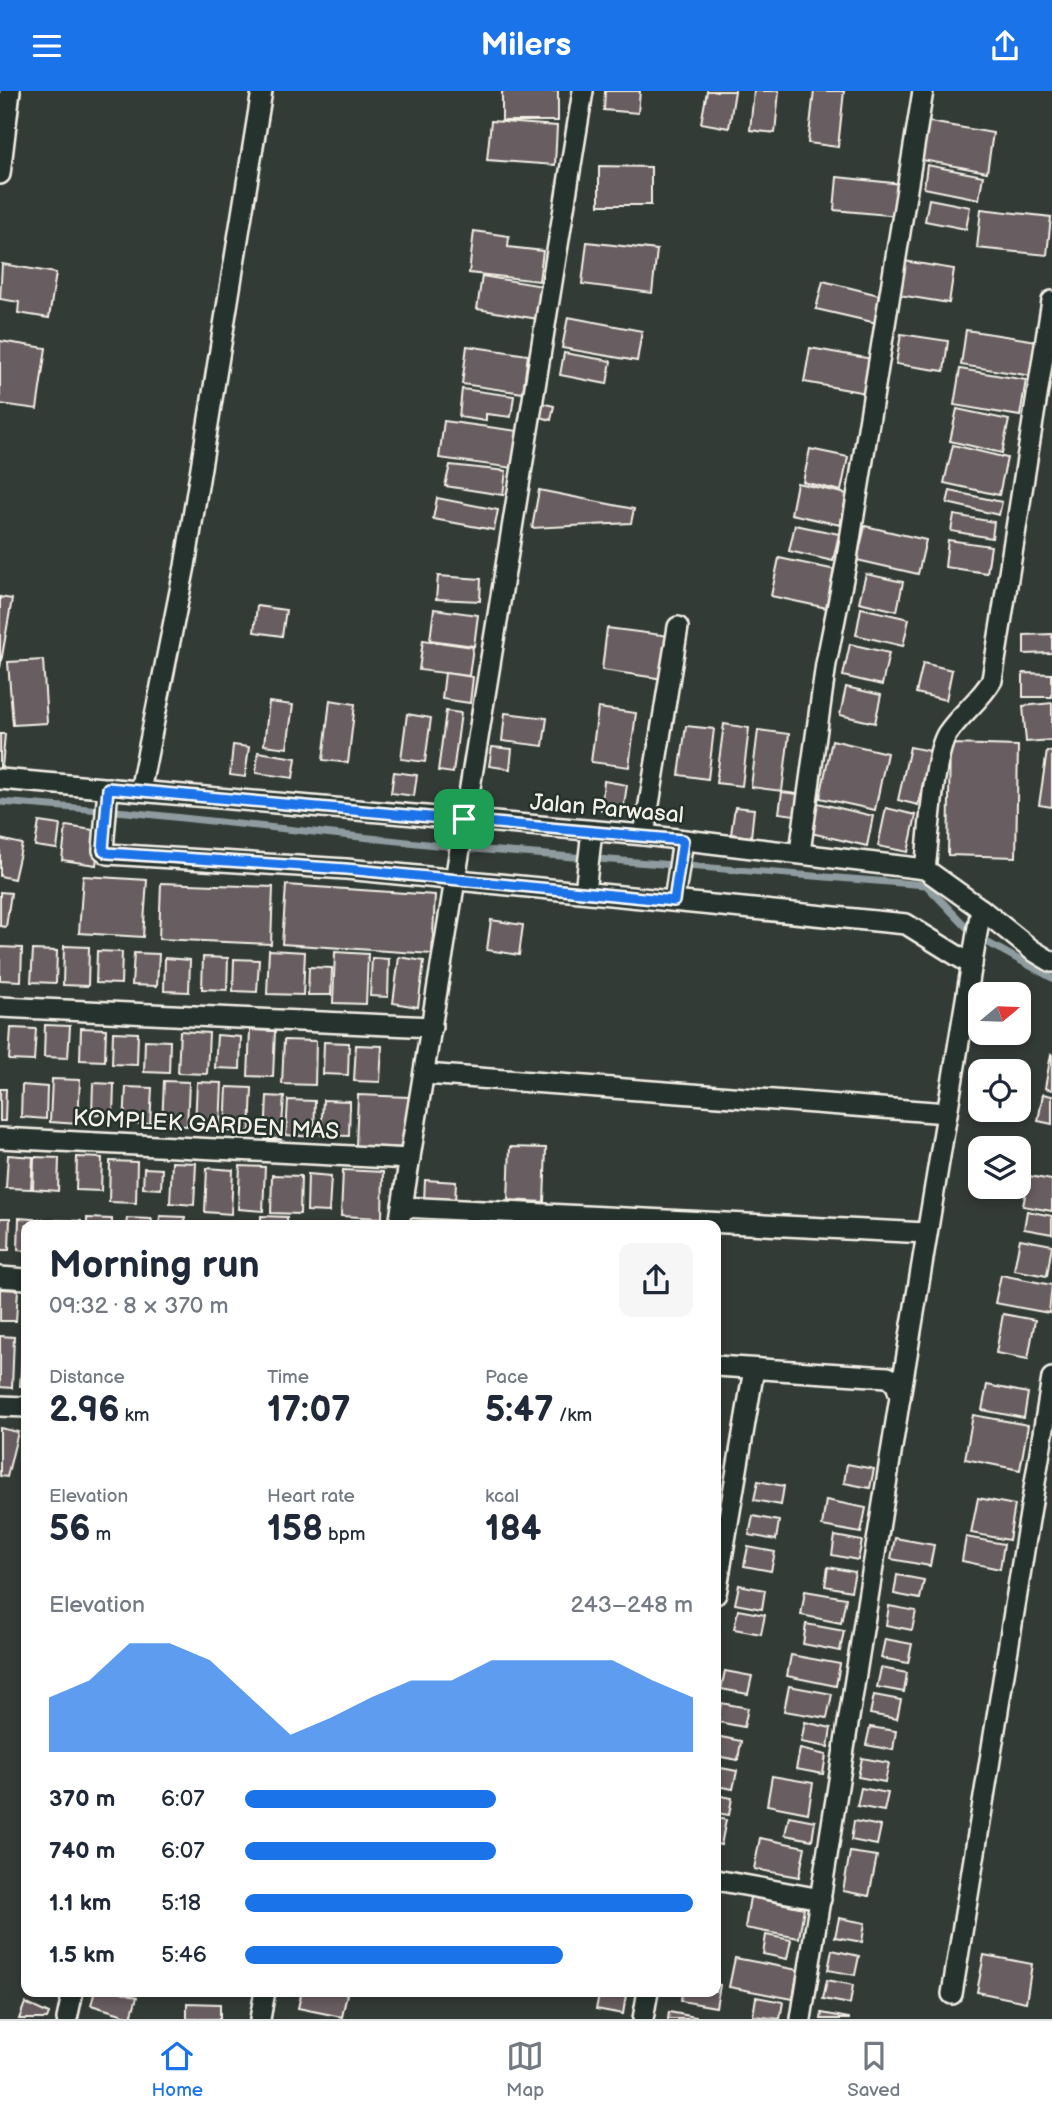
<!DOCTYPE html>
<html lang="en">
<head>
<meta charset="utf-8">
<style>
	:root { --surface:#fff; --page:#f6f6f7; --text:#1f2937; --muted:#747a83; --line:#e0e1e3; --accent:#1a73e8 }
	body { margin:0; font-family:"Balsamiq Sans",sans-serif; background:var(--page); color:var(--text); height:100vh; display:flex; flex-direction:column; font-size:26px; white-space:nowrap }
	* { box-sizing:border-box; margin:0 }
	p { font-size:23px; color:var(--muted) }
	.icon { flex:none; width:38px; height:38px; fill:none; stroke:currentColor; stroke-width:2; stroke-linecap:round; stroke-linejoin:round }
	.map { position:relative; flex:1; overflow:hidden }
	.panel { position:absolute; left:21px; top:1129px; width:700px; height:777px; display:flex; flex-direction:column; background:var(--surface); border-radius:14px; box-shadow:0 4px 10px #0003 }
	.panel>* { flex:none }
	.needle { width:46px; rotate:71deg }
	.buttons { position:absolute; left:968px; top:891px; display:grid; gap:14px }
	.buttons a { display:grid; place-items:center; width:63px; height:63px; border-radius:14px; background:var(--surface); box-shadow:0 4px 10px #0003; font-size:35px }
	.pin { position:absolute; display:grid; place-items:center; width:60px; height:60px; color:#fff; margin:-30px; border-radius:14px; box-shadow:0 4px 10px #0006 }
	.round { display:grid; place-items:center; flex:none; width:74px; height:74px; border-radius:14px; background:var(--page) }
	.head { display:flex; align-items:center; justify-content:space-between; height:119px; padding:0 28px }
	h1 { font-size:38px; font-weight:700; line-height:52px }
	.stats { display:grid; grid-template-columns:repeat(3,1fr); gap:10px; height:119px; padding:7px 28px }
	.stats div { display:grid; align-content:center }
	.stats b { font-size:35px; font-weight:700 }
	.stats small { font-size:19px; font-weight:400 }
	.stats p { font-size:19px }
	.chart { height:196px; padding:14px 28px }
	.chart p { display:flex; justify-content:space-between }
	.chart svg { width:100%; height:126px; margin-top:7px; fill:var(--accent); opacity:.7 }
	ul { padding:0 28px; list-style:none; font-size:23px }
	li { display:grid; grid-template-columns:112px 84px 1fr; align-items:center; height:52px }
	li i { height:18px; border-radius:9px; background:var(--accent) }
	header { display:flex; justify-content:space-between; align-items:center; height:91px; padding:0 28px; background:var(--accent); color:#fff; font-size:32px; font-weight:700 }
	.menu { display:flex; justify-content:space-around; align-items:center; height:98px; border-top:2px solid var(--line); background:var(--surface); font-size:19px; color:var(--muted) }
	.menu a { display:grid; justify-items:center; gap:4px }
	.menu .current { color:var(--accent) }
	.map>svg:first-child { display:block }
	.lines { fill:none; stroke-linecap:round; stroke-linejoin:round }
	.stream { stroke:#8e9c9f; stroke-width:7 }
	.building { fill:#685d60; stroke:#f4f1e8; stroke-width:2 }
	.minor-casing { stroke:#f4f1e8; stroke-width:24 }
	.minor { stroke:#26332d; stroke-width:19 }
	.route-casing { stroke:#fff; stroke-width:14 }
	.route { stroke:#1a73e8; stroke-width:9 }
	.labels { text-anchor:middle; stroke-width:5; stroke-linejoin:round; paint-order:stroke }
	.street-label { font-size:23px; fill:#f4f1e8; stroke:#26332d }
</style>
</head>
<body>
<header><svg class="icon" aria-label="menu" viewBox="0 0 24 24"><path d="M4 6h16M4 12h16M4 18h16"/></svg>Milers<svg class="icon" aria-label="share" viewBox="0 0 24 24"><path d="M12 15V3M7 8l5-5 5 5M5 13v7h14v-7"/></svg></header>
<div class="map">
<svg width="1052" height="1928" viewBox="0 0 1052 1928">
	<rect width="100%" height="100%" fill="#333b37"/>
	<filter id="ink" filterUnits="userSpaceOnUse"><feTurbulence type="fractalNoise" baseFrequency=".0143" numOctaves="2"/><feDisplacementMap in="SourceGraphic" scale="14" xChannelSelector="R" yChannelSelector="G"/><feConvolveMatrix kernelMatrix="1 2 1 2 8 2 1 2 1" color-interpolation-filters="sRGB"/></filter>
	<g filter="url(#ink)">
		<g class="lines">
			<!-- stream -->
			<polyline class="stream" points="0,711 127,721 473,758 926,794 974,844 1052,887"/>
		</g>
		<!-- building -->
		<g class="building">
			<rect x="502" y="0" width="56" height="30"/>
			<polygon points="605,0 640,0 638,22 604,19"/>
			<polygon points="707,0 735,0 729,37 701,32"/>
			<polygon points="754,0 779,0 775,42 750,39"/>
			<polygon points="814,0 844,0 838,56 808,52"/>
			<polygon points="491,30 557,35 555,74 487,69"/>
			<polygon points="924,30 993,42 987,81 917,68"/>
			<polygon points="927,74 983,85 979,108 924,97"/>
			<polygon points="599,75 651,76 651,114 599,114"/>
			<polygon points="837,86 902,93 899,125 834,119"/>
			<polygon points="929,108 970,116 966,138 925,130"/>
			<polygon points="981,118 1051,126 1047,164 977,157"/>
			<polygon points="474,140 509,145 508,156 543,160 539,190 469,182"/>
			<polygon points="587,151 657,159 652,202 582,193"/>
			<polygon points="904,170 954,178 949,212 899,204"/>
			<polygon points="2,173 56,182 49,227 18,222 19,211 0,208"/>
			<polygon points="482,185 543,195 538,228 477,218"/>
			<polygon points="823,190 887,206 881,233 816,218"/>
			<polygon points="568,226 642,240 637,270 562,257"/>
			<polygon points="966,239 1037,250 1032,285 961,274"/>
			<polygon points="901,243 948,250 944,280 896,273"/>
			<polygon points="0,250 46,257 37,318 0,313"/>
			<polygon points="467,255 528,264 523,302 462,293"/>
			<polygon points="810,257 878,269 872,303 804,291"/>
			<polygon points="564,262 611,270 607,293 560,284"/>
			<polygon points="960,278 1026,289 1020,325 954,314"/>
			<polygon points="462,298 514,305 511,326 486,323 486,330 459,326"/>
			<polygon points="541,312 554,315 551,329 537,325"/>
			<polygon points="957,318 1009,329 1002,362 950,350"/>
			<polygon points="444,330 518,340 513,377 439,367"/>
			<polygon points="953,354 1007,367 999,404 944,392"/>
			<polygon points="810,358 848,366 841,400 803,391"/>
			<polygon points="450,374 506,380 503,404 445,395"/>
			<polygon points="797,392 847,403 840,434 791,423"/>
			<polygon points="539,399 634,418 631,432 532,437"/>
			<polygon points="950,400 1002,411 999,424 947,412"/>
			<polygon points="437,407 498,419 494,439 433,428"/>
			<polygon points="954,424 994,431 992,447 951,440"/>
			<polygon points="795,434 839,443 833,470 789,460"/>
			<polygon points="865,435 926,449 918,483 857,469"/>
			<polygon points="948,449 991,455 987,482 945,476"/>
			<polygon points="779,467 836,479 827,517 771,505"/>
			<polygon points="866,483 903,491 897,520 859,511"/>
			<polygon points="438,485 481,488 480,510 436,508"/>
			<polygon points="0,506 12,508 0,577"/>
			<polygon points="257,515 286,519 282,545 254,541"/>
			<polygon points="861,517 909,528 903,555 856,544"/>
			<polygon points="434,518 478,524 474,555 430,549"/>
			<polygon points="607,537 670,545 664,588 602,579"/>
			<polygon points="1052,543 1052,562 1024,563 1024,544"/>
			<polygon points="423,549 473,556 469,585 419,579"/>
			<polygon points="850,553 889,562 882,594 843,585"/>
			<polygon points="43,569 47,632 13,634 8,571"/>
			<polygon points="923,572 952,579 946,609 916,602"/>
			<polygon points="445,582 473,586 470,612 442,608"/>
			<polygon points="1023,582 1052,583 1052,606 1023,606"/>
			<polygon points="846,596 881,604 875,632 840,624"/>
			<polygon points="330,609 355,613 348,672 323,669"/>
			<polygon points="269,611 293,614 287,657 264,654"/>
			<polygon points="1052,612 1052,649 1026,651 1023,615"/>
			<polygon points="598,617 636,622 629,676 591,671"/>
			<polygon points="446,620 461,622 453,682 438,680"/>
			<polygon points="505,622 547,627 543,655 502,650"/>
			<polygon points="407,623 431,627 425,671 401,668"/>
			<polygon points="724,633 749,637 742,695 716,692"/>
			<polygon points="686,635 714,638 708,688 679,684"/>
			<polygon points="758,639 789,643 782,700 751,696"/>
			<polygon points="0,643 5,643 2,677 0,677"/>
			<polygon points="832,649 887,662 875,719 820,707"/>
			<polygon points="950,653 1018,655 1016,766 948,764"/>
			<polygon points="233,654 249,656 245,686 230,684"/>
			<polygon points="492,656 512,658 510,678 489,675"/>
			<polygon points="910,656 930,660 918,714 898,709"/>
			<polygon points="1047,660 1052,661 1052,716 1039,714"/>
			<polygon points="258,661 296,667 293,687 256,682"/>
			<polygon points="394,681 417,684 414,705 391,702"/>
			<polygon points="604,690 627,694 623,721 601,719"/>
			<polygon points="782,701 805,704 802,725 779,722"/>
			<polygon points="818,712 873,725 867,755 811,742"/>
			<polygon points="735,716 754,718 751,746 731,743"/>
			<polygon points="886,717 916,724 908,761 878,755"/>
			<polygon points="39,731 60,734 57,758 35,755"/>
			<polygon points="66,735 100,740 96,774 62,769"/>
			<polygon points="0,748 22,753 14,788 0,785"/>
			<polygon points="83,785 147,789 143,846 79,842"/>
			<polygon points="161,792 273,796 271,853 159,848"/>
			<polygon points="286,794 435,804 432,863 282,853"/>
			<polygon points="0,801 11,802 6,836 0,835"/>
			<polygon points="491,829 523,834 519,864 487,859"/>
			<polygon points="64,855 89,856 88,895 63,894"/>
			<polygon points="0,856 22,857 21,890 0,889"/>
			<polygon points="33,859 57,860 56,892 31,891"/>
			<polygon points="269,859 305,861 303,904 267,903"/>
			<polygon points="97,860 122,861 121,893 96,892"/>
			<polygon points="335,861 368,863 366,913 333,912"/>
			<polygon points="134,862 159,863 157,895 132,894"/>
			<polygon points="203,866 228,867 227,899 202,898"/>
			<polygon points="399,866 424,870 418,916 393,912"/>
			<polygon points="165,867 190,869 189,901 164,900"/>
			<polygon points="372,867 389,868 388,906 370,905"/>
			<polygon points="234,868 259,869 257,901 233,900"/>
			<polygon points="309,876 332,877 331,904 308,904"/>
			<polygon points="45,934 70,935 68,967 44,966"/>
			<polygon points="11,937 36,938 34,970 9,969"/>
			<polygon points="81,937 106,938 105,970 80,969"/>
			<polygon points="250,939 275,940 273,986 248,985"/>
			<polygon points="180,940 209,942 207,983 178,982"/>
			<polygon points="113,941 138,942 137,974 112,973"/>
			<polygon points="217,944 241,946 240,978 215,977"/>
			<polygon points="145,949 170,950 169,982 144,981"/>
			<polygon points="284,949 316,950 315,994 282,993"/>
			<polygon points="324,951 349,952 348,984 323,983"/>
			<polygon points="356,954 382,955 380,991 354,990"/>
			<polygon points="1051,963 1052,964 1052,999 1045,997"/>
			<polygon points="52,988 80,989 78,1033 50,1031"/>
			<polygon points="164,990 189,991 187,1035 162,1034"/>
			<polygon points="197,991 222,992 220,1036 195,1034"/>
			<polygon points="93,992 114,993 113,1024 92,1023"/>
			<polygon points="22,994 47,996 46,1028 21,1026"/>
			<polygon points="126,996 152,997 150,1033 124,1032"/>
			<polygon points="227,996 252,997 250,1041 225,1040"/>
			<polygon points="0,998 6,998 5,1030 0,1030"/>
			<polygon points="1043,1003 1052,1005 1052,1033 1038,1030"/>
			<polygon points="358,1004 409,1006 407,1057 356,1055"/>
			<polygon points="267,1005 284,1006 281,1048 265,1048"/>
			<polygon points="288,1009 315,1010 314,1046 286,1044"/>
			<polygon points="323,1009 350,1010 349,1045 321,1044"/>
			<polygon points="510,1056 546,1057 544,1111 508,1109"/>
			<polygon points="8,1064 33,1066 31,1098 6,1097"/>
			<polygon points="34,1066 59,1067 58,1100 33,1098"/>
			<polygon points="77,1066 102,1067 101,1100 76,1099"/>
			<polygon points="110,1070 137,1071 136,1112 109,1111"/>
			<polygon points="172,1071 196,1072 194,1114 170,1112"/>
			<polygon points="240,1075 265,1076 263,1120 238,1118"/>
			<polygon points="144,1077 162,1078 161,1098 143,1097"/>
			<polygon points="207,1077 233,1079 231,1123 205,1121"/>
			<polygon points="343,1079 383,1081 382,1127 341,1125"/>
			<polygon points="308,1083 331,1085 329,1121 307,1120"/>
			<polygon points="272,1084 301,1085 300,1123 271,1122"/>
			<polygon points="1029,1085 1052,1089 1052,1120 1023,1115"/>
			<polygon points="425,1089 456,1091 455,1112 424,1110"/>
			<polygon points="1027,1120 1052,1125 1052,1143 1024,1138"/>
			<polygon points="160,1125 185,1126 184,1134 159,1134"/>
			<polygon points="261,1125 287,1126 287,1134 261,1134"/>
			<polygon points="0,1127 10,1127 9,1159 0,1159"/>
			<polygon points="19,1127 44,1129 44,1134 26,1134 26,1160 18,1159"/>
			<polygon points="87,1127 112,1128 112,1134 87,1134"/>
			<polygon points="127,1127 152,1128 151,1134 126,1134"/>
			<polygon points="56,1129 81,1130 81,1134 56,1134"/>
			<polygon points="1020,1148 1052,1154 1047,1185 1014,1179"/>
			<polygon points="1001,1184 1052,1194 1049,1222 995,1212"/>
			<polygon points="0,1198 18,1199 16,1230 0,1230"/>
			<polygon points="1003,1223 1035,1229 1028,1268 996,1262"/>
			<polygon points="0,1245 14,1246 12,1297 0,1296"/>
			<polygon points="22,1263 26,1263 26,1295 20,1295"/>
			<polygon points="987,1294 1028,1302 1024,1327 982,1319"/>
			<polygon points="973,1324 1028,1334 1020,1379 965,1368"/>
			<polygon points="0,1337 18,1341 7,1386 0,1385"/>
			<polygon points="847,1373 874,1378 870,1397 844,1392"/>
			<polygon points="758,1390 784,1395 781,1414 754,1409"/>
			<polygon points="978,1407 1015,1414 1009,1449 971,1442"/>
			<polygon points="826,1409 866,1417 861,1442 822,1435"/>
			<polygon points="753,1425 779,1430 776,1449 749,1444"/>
			<polygon points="835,1445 862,1450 858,1469 832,1464"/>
			<polygon points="966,1446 1004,1453 1000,1478 962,1470"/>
			<polygon points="895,1447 934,1454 930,1475 891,1468"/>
			<polygon points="748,1456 775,1461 771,1480 744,1475"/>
			<polygon points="828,1476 855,1481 851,1500 825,1495"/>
			<polygon points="897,1484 924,1489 920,1508 894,1503"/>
			<polygon points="739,1494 765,1499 762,1518 735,1513"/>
			<polygon points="805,1500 846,1507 841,1532 801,1524"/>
			<polygon points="889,1515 916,1520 912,1539 886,1534"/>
			<polygon points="738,1519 765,1524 761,1543 734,1538"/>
			<polygon points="806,1533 844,1540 840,1560 803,1553"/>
			<polygon points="885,1548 912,1553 908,1572 881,1567"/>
			<polygon points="791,1564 840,1573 836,1595 787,1585"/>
			<polygon points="881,1577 907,1582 904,1601 877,1596"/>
			<polygon points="725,1580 752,1585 748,1603 721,1598"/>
			<polygon points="789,1595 832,1603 827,1627 784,1620"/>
			<polygon points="874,1604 901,1609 897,1628 870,1623"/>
			<polygon points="721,1612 748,1617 744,1636 718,1631"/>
			<polygon points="805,1631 831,1637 828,1656 801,1651"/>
			<polygon points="870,1636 896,1640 893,1659 866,1654"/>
			<polygon points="716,1645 741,1650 738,1669 716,1665"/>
			<polygon points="800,1658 826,1664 823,1683 796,1678"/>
			<polygon points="862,1667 889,1672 885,1691 858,1686"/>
			<polygon points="716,1676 737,1680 733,1698 716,1695"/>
			<polygon points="772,1685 813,1692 808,1722 767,1714"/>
			<polygon points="861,1697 888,1702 884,1720 857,1715"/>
			<polygon points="716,1704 732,1707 729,1724 716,1722"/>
			<polygon points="789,1725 815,1730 812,1749 785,1744"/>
			<polygon points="716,1727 726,1729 721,1754 716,1753"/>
			<polygon points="854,1730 881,1735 877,1754 851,1749"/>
			<polygon points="760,1747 805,1756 799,1786 754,1778"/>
			<polygon points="850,1761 877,1765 869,1805 843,1800"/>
			<polygon points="750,1806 804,1817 799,1847 745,1837"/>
			<polygon points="839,1827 865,1832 862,1851 835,1846"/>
			<polygon points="766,1844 791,1849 787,1868 763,1863"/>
			<polygon points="832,1859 859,1865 855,1884 828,1879"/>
			<polygon points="984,1864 1032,1873 1026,1911 977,1901"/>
			<polygon points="735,1867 798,1879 793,1908 729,1896"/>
			<polygon points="827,1889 853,1894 850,1913 823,1908"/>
			<polygon points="716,1893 720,1894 716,1916 681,1910 682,1900 716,1900"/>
			<polygon points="95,1900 119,1900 137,1906 131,1926 91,1914"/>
			<polygon points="302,1900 335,1900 347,1903 342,1926 298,1917"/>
			<polygon points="600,1900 626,1904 623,1923 596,1918"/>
			<polygon points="756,1906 783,1911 780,1928 753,1925"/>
			<polygon points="25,1912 49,1923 47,1928 19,1928"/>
			<polygon points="187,1912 220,1913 220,1928 187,1928"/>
			<polygon points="669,1921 696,1926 696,1928 668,1928"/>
			<polygon points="822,1922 849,1927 849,1928 821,1928"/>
		</g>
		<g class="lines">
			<defs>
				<g id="minor">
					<polyline points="0,83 10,0"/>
					<polyline points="0,688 644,744 925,778 981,818 1032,859 1052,871"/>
					<polyline points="108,697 103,759 108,763 346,778 906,833 972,874"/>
					<polyline points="140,700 185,475 262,0"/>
					<polyline points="644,744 678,536"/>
					<polyline points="800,761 826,573 846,473 923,0"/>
					<path d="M925,778C929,748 933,666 947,643C960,623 980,610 992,589L1052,210"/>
					<polyline points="585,801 592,740"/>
					<polyline points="674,810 683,749"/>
					<polyline points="0,916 432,936"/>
					<polyline points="425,983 947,1022"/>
					<polyline points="0,1047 410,1068"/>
					<polyline points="402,1116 927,1142"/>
					<polyline points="399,1134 583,0"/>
					<polyline points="0,1186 26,1188"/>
					<polyline points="716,1275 888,1286 896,1293 900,1306 801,1928"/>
					<polyline points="900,1306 981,818"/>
					<polyline points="0,1315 26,1316"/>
					<polyline points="716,1503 754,1278"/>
					<polyline points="716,1789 821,1808"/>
					<polyline points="952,1903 1052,1287"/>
					<polyline points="67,1928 73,1900"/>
					<polyline points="260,1928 265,1900"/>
					<polyline points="643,1928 648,1900"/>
				</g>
			</defs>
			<!-- minor casing -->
			<use href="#minor" class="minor-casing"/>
			<!-- minor -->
			<use href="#minor" class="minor"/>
		</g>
	</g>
	<g class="lines" filter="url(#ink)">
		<defs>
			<polygon id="route" points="108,697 683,749 674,810 346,778 108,762 103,759"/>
		</defs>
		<!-- route casing -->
		<use href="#route" class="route-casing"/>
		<!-- route -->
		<use href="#route" class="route"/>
	</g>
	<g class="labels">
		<!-- street labels -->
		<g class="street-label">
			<text transform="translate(607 717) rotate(5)" y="8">Jalan Parwasal</text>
			<text transform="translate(206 1033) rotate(3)" y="8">KOMPLEK GARDEN MAS</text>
		</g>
	</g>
</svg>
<div class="buttons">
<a><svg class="needle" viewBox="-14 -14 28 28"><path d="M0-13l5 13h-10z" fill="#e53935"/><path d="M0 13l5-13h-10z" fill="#747a83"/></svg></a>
<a><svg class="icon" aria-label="locate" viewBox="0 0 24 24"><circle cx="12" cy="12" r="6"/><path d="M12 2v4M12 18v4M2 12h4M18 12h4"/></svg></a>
<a><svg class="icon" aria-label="layers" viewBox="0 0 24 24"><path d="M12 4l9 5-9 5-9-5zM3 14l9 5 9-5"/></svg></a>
</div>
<div class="pin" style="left:464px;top:728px;background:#1e9e55"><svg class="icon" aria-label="arrive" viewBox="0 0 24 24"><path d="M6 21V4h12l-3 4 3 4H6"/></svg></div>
<section class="panel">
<div class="head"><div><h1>Morning run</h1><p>09:32 · 8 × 370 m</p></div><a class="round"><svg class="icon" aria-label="share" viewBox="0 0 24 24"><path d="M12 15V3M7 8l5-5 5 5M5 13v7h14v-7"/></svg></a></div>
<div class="stats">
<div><p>Distance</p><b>2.96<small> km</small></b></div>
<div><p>Time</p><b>17:07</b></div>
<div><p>Pace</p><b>5:47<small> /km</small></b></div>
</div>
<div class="stats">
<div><p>Elevation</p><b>56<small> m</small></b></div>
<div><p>Heart rate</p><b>158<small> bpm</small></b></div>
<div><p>kcal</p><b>184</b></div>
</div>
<div class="chart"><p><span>Elevation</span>243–248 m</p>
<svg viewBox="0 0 160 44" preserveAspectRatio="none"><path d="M0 44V25L10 19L20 6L30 6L40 12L50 25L60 38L70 32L80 25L90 19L100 19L110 12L120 12L130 12L140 12L150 19L160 25V44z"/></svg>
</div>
<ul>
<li><b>370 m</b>6:07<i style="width:56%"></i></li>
<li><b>740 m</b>6:07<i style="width:56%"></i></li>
<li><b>1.1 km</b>5:18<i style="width:100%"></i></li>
<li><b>1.5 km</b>5:46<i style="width:71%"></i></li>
</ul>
</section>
</div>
<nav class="menu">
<a class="current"><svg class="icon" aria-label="home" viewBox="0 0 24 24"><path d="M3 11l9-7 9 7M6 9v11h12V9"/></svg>Home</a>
<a><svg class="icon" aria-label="map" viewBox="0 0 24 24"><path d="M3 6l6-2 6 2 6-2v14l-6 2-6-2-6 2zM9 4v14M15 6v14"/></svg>Map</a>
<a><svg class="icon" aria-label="saved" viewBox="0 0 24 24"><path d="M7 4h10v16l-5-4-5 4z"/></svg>Saved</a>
</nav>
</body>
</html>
